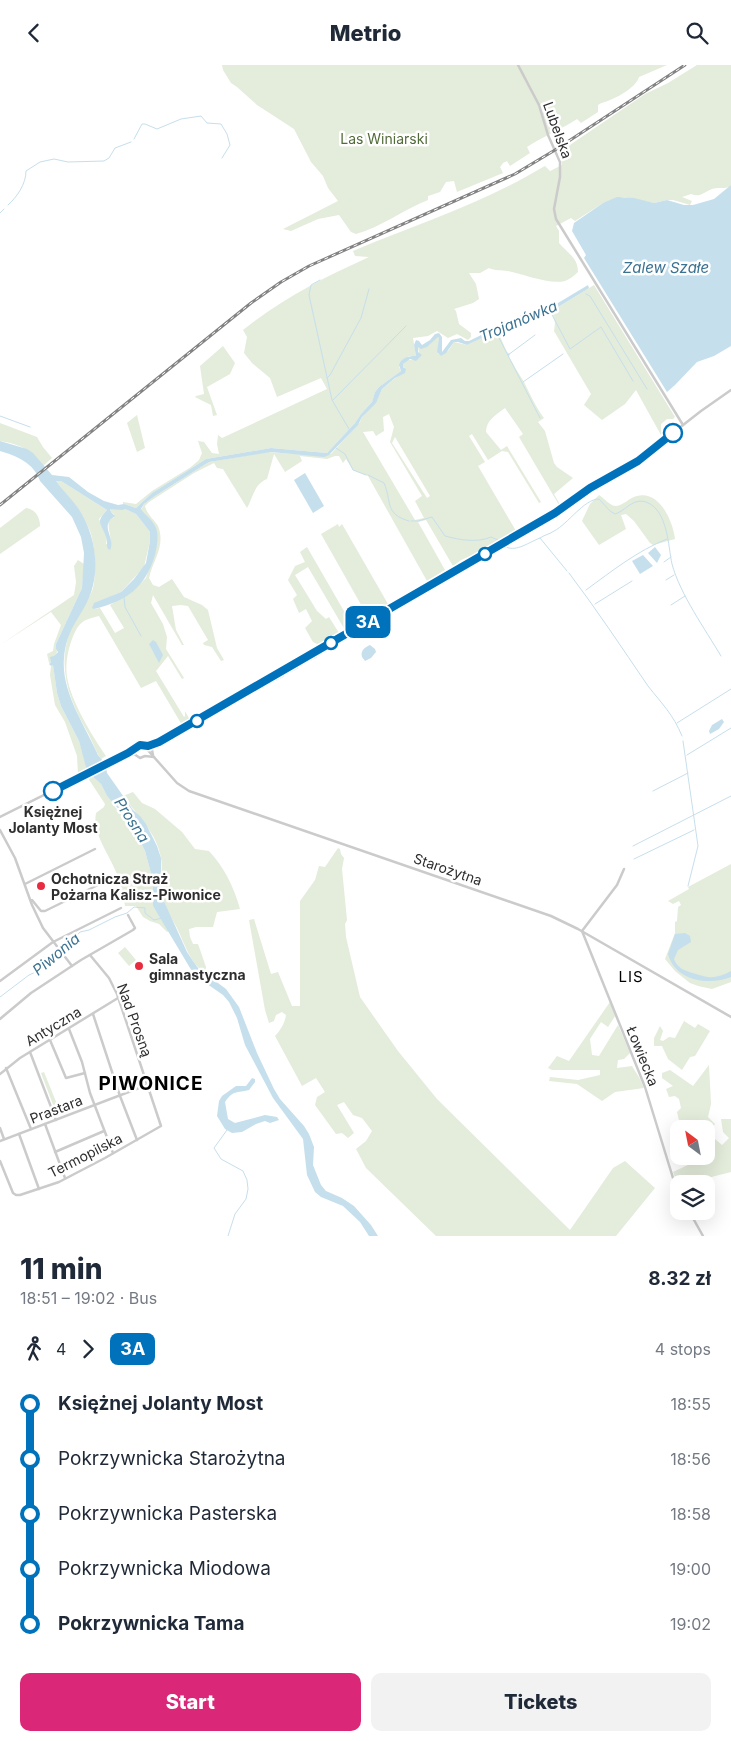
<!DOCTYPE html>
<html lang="en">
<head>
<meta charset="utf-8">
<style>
  :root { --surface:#fff; --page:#f2f2f3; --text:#1f2937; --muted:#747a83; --accent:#db2777 }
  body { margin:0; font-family:Inter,sans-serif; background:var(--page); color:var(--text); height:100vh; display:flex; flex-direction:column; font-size:19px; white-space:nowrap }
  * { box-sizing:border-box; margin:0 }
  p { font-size:16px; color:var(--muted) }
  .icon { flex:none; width:28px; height:28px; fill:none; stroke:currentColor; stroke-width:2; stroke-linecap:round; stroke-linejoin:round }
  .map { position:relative; height:1171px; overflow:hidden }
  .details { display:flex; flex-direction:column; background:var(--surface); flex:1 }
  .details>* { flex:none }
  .badge { padding:0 10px; border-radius:8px; font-size:18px; line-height:32px }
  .needle { width:32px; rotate:328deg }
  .tools { position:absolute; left:670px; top:1055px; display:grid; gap:10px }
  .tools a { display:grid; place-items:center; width:45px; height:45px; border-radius:10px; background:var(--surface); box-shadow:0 5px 20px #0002; font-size:25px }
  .map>.badge { position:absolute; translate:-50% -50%; box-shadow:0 0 0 2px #fff }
  .legs { display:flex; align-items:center; gap:8px; height:55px; padding:0 20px; font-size:16px }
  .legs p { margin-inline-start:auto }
  .overview { display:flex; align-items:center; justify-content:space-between; height:85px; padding:0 20px }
  h1 { font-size:28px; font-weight:800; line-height:38px }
  .cta { display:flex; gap:10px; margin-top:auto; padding:10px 20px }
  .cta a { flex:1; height:58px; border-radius:10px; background:var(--accent); color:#fff; font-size:20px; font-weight:800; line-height:58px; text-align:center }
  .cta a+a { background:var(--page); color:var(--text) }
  ul { padding:0 20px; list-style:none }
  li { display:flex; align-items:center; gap:18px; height:55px; font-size:19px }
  li i { display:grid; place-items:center; width:8px; height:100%; margin:0 6px; background:currentColor }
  li i::after { content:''; width:12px; height:12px; margin:-6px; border:4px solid; border-radius:50%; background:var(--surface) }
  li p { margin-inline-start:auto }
  li:first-child i { background:linear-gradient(#0000 50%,currentColor 0) }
  li:last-child i { background:linear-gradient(currentColor 50%,#0000 0) }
  header { display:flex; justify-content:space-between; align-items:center; height:65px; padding:0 20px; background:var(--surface); font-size:22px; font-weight:800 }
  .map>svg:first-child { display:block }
</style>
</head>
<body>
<header><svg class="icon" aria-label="back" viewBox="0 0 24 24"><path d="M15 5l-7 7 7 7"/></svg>Metrio<svg class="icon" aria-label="search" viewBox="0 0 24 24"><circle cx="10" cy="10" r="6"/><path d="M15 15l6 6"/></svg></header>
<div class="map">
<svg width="731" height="1171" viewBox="0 0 731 1171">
  <rect width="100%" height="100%" fill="#fff"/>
  <g fill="#e4ecdb" fill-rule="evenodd">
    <path d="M222 0H667L639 12C636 22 620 31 610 35 606 37 602 37 598 40V47L581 58 577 54C560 65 544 71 527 82L530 88 510 101 507 96 503 98 500 102 503 108 457 127 454 116 446 117 440 127 428 131V135C403 145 381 162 356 169L351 167 339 150 318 154 291 166 283 164 338 136 328 123 323 111 311 97 294 64 257 40 237 22 231 18 223 5Z"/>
    <path d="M697 0H731V120L729 122C723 124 717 122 712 124 704 127 700 133 691 129L682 132 692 136 690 140 673 135H667L654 138 624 132 603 138 575 156 571 153 556 161 559 166V178C567 188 578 192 578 207 574 211 570 214 565 216 550 220 523 209 508 206 501 205 495 206 489 203L480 208H469L476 219 479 234 473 238 454 244 456 246 459 259 471 268V272L468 275 457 269 448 273 437 266 428 271 413 273 416 291H409L399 302 401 306 379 322 375 327 372 337 361 349 355 358 327 388 271 383 206 394 152 428 136 443 123 439V437L136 439 152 426 191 402 199 395 202 388 198 376 204 377 212 388 219 389 217 379 218 370 222 373 327 324 321 313 277 332 270 313 252 298 244 288 247 272 243 265C283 233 323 213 369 192L355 191 353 186C417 159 484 138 543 102L545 101 550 106 562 100 561 86 645 29 668 18Z"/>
    <path d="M594 220 675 352 673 354H667L661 359V370L636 325 625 339 602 355 584 340 591 329 554 266 555 258 552 246Z"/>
    <path d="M497 265 507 287 510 289 509 292C514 301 519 309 524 317 530 329 535 341 544 353L538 357 545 366 554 398 557 402 573 413 554 429 559 438H563L559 440 519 372 523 369 505 343C496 350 486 355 486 367L501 385 507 381 541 437 539 438 508 387 502 386 488 395 472 369 469 371 485 397 478 401 516 466 475 489 461 495 453 501 426 455 418 457 445 505 427 516 368 411 353 405 346 394 343 398 339 391H335L327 394 300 391 302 396 285 407 274 389 267 414C254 419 253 433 247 443L223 404 217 403 214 398 194 408 149 437 145 441C147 450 154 454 158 461 166 481 153 495 149 513L153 520 159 522 172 514 184 532 202 540 208 545 217 583 224 595 221 596 212 582 204 580 203 578 208 575 188 541 181 540 172 541 176 565 184 580H182L153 530 151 538 163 559 167 572 166 584 184 613 182 614 168 591 156 606 184 652 185 651V646L190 655 182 660 156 616 141 623 99 551C82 555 79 557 72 574 68 585 65 599 67 612 71 636 92 671 106 691L101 694C96 687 93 678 89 670 71 638 57 607 69 569 73 554 86 541 92 526 97 514 95 479 90 466 82 447 68 432 56 416H61L107 445 99 454 107 473 106 479 110 478C112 470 107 464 109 456L114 452V449L111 447 110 444H125L136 449 150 467V476L144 502 121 527 98 537 94 544 100 543 115 568 124 563 110 540 135 524 146 513 148 507 157 478V471L153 458 141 445 144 439 155 431 209 397 268 387 310 390 331 389 360 357 362 352 377 335 382 324 399 310 405 303 402 301 403 299 407 295H413L419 288 418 282C430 284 429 278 438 271L439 273 438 289 448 286 454 277 467 280ZM389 349 394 362 390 377 422 431 415 436 424 453 415 455 363 367 373 366 376 371 384 366 383 352ZM395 372 430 431 427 433 392 378Z"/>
    <path d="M223 281 235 298 230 309 207 322 217 350 213 351 211 340 195 332 196 331 204 329 200 301Z"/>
    <path d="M137 350 145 383 137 387 127 358Z"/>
    <path d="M0 358 37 372 43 382 52 393 43 401C28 384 23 380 0 376Z"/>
    <path d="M599 430C604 433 610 441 616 441 623 441 630 432 637 431 660 425 673 457 675 474L653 480 650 478 634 456 626 449 621 450 626 464 599 480 582 456 590 439Z"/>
    <path d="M26 443C35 444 40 452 40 461L0 489V463Z"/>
    <path d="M338 459 339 462 342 459 388 539 368 552 321 469Z"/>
    <path d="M307 482 352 560 345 565 308 502 295 510 317 546 326 554 329 552 339 568 319 580 313 577 305 563 312 556 306 544 299 548 293 534 297 530 288 515 295 501 305 497 300 487Z"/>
    <path d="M78 495 84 499 82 523 56 579 57 587 54 592H51V597L49 598 47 589 53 586 54 579 61 560 51 547 0 580 74 530 76 517 74 501Z"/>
    <path d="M53 599 57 628 61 641 79 676 88 705 78 709 77 691 65 657 55 640 50 610 51 601Z"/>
    <path d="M92 711 101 719 107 731 112 736 115 742 131 758 145 786 153 816V841L169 866 167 867 159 859 150 856 143 852 136 841H125C123 829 121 817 116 807 109 789 92 768 96 748L104 742 105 739 88 713Z"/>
    <path d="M133 727 142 738 155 744 182 767 195 784 209 786C224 802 234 822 240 844L217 847 213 862H196L189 864 190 872 193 879H198L206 902 205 909C190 897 185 880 177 863 171 852 164 840 162 828 160 816 163 804 161 793 157 768 137 750 123 731Z"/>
    <path d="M338 783 340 784 341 789 344 793 342 804 347 855 345 859 346 872 360 932 398 986 437 1034 570 1165 613 1103 625 1096 655 1123 616 1171H436L366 1103 356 1084 366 1076 372 1066 362 1053 353 1050 344 1037 337 1040 354 1068 348 1073 342 1068 336 1069 315 1040 317 1032 325 1027 316 1013 302 1021 275 971C280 966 285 958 286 950L282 947 276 950 274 956 269 958 265 945 249 855 254 854 271 909 278 907 292 941H300V836L315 815 319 801 325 802Z"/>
    <path d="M731 799V917L712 924 698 921 690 918 675 906 665 894 675 868V857L677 856 678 842 681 840 679 836 673 839 668 836 689 824 688 822Z"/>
    <path d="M125 882 136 895 129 901 118 888Z"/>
    <path d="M610 937 615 951 608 962 601 957 590 974 592 990 599 991 618 960 630 988 624 994 618 995 617 1003 632 1001 640 1014 644 1023 615 1027 602 1036 577 1019 549 1016 550 1012 578 1015 600 1010V1005H552L548 1003 557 991 569 996Z"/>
    <path d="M684 956 695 963 698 959 710 966 695 991 690 992 682 1005 668 994 662 981H654V973L660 961 663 966 660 975 663 976 669 972 675 973Z"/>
    <path d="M709 1000 711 1039 708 1052 715 1059 708 1068 722 1080 729 1073 723 1067 721 1054H731V1107L684 1119H679L678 1120 673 1107 690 1099 688 1091H706V1064H681L677 1047 681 1043 679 1034 675 1031 669 1032 666 1024 673 1021 662 1013V1008L670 1005 693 1021Z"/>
    <path d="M44 1007 61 1049 57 1050 41 1008Z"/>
  </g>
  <g fill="#c6dfec">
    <path d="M731 120V281L714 291 697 297 675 320 667 327 584 193 586 190 572 166 574 158 603 138 617 132 634 133 654 138 667 135 684 140H693L714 134Z"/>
    <path d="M588 220 589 223 586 225 550 247 528 251 467 280 458 277H454L446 288 441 291 437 287 439 273 438 272 427 282 421 284 418 282V287L422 290 416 296 410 294 403 299V302L406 304 405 308 395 313 382 324 376 338 362 352 358 360 329 390 324 392 271 387 209 397 155 431 144 439 141 444C145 450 153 455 156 463 159 471 157 481 155 490 145 523 127 536 94 544L92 543 94 538 121 527 134 514 146 498 150 476V467L136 449 125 444 122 445 110 444 111 447 115 451C113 453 110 454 109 457 104 464 115 475 110 485L108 484C106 480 108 477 106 472 101 457 95 458 107 445L61 416H56C63 426 71 433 78 443 97 471 102 511 85 541 74 560 66 570 64 593 61 627 85 660 98 690 103 696 106 699 107 708L133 745 140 751 146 759 157 781 161 793V825L163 834 187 887 193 896 198 903 226 924 239 942 257 988 274 1024 280 1034 304 1061 309 1069 314 1082 313 1100 321 1120 326 1126 342 1133 354 1141 371 1160 378 1171H369L360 1157 343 1141 321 1132 315 1127 307 1110 303 1074 273 1033 245 980 237 953 229 937 223 930 197 912 190 903 153 841V816L145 786 131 758 107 731 101 719 91 710 86 702 79 676 61 641 57 628 53 600 51 601 49 599 51 597 50 592 54 591 58 587 56 584V579L82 523 84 488 81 472 72 452 40 416C34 398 17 391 0 386V376L27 384 33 388 52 410 69 412 88 427 104 436 118 440 124 439 136 443 152 428 206 394 271 383 327 388 355 358 361 349 372 337 375 327 379 322 401 306 399 300C402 292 409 291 416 291L414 280 416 275 419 276 422 280 430 275 435 269 439 268 442 272V287L451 275 461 273 465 276H469L524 249 548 244Z"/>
    <path d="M305 408 324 441 313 448 294 415Z"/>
    <path d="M655 482 661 490 657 498 648 488Z"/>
    <path d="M643 490 653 501 640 509 632 496Z"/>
    <path d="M153 575 156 577 163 590 159 598 149 579Z"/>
    <path d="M370 580 375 584 376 587 371 593 365 596 362 592C360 586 365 582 370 580Z"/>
    <path d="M722 654 724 657 719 664 710 669 709 666 712 660Z"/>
    <path d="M685 868 690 871 691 877 678 885 674 894C678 905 687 906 696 909 710 914 718 913 731 906V912C709 921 675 916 668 889L675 869Z"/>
    <path d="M252 1013 255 1014V1017L249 1025C237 1028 233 1025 225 1037L228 1054 235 1058 265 1050 277 1052 279 1055 270 1058 265 1056 256 1059 242 1067 232 1068 225 1064 217 1051 219 1036 222 1031 236 1021H246Z"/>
  </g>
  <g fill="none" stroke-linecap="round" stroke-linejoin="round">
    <g stroke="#c6dfec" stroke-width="1">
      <path d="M134 74 142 59H145L157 64 181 54 201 51 207 58 221 59 227 69 230 80 222 93"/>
      <path d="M8 140C17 132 26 119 26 106L40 97 54 94 68 97 104 96 109 93 115 83 131 77"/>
      <path d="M0 148 4 144"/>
      <path d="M320 215 311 220 309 230 332 335 349 364"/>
      <path d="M586 229 590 231 647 324"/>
      <path d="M550 246 570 284 601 262 633 316"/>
      <path d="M495 265 540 353"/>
      <path d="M508 290 535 270"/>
      <path d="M327 313 330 310 361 253 369 224"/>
      <path d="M523 317 563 289"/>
      <path d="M333 335 406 261"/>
      <path d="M0 351 30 362"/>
      <path d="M336 383 345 389 353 405 366 410"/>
      <path d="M368 410 384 418C392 436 384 449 409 456"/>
      <path d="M411 456H418L432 452 445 471C460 475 477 478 491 472L498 475"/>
      <path d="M540 473C544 470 550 469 554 466 568 459 584 434 599 434L610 446 615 449C627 445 632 433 646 437 668 445 668 481 672 499 680 529 705 564 721 591"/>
      <path d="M495 488 506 482C517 487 529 477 540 473L567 506"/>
      <path d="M479 497 489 491"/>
      <path d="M664 497 671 492"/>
      <path d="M463 507 476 499"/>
      <path d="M569 508C597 545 622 583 648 621 662 639 673 649 682 671"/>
      <path d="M666 515 674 510"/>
      <path d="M586 525C612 506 637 486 667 474"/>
      <path d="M426 528 458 509"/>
      <path d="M124 532 125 542 141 571"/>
      <path d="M415 534 421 531"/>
      <path d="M595 539 632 516"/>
      <path d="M671 540 685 531"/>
      <path d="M387 551 412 536"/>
      <path d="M351 572 384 552"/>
      <path d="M330 584 347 574"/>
      <path d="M319 590 326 586"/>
      <path d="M311 595 317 592"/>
      <path d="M307 597 308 596"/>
      <path d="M302 600 305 598"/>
      <path d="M288 608 298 603"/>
      <path d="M269 619 284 611"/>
      <path d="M677 658 731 624"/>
      <path d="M683 676 698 781 688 821"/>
      <path d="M687 690 731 663"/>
      <path d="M653 726 688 708"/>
      <path d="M633 781 731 731"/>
      <path d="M634 794 694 765"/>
      <path d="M0 932 29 910 38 906 43 899 49 898 57 892 80 867 89 865 115 852 127 848 134 842 145 843V848L154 855 162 853"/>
      <path d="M227 1065 214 1083 221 1094 243 1106 247 1115 248 1124 246 1134 235 1149 228 1171"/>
    </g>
    <g stroke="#cbcbcb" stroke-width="2.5">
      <path d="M518 0 539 40 548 70 560 97V112L554 144 556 154 683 360"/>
      <path d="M145 682 177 718 189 726 551 851 578 864 731 952"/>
      <path d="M129 688 134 689 140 693 145 691 154 692"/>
      <path d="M153 690 152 685 154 680"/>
      <path d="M0 752 128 688 140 680 148 681 157 678 555 447 590 423 637 396 701 346 731 325"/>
      <path d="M0 765 15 793 32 840 43 863 72 901"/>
      <path d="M624 804 617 820 582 866 645 1022 673 1113 679 1126"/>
      <path d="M25 819 95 784"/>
      <path d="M32 835 41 846H45L108 815"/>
      <path d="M0 916 53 877 121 843"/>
      <path d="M93 949 120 1031 137 1075"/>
      <path d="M0 954 31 928 81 895 133 865 135 863 128 850"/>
      <path d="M69 964 82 997 90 1028 113 1088"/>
      <path d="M50 975 66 1013 85 1008"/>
      <path d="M30 987 56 1055"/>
      <path d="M6 1003 31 1064"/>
      <path d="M0 1009 20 993 118 933"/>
      <path d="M45 1059 65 1113"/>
      <path d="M0 1063 4 1074"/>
      <path d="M19 1069 39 1124"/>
      <path d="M0 1076 147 1020"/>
      <path d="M55 1087 104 1066"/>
      <path d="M0 1096 13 1128 16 1130H20L59 1117 105 1093 161 1061 117 929 109 913 90 890"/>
      <path d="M689 1146 703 1171"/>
    </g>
    <defs>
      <path id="rail" d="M0 440 251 238 281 217 309 201 515 109 555 85 685 0"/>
    </defs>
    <use href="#rail" stroke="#838383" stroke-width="3"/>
    <use href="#rail" stroke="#fff" stroke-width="1" stroke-dasharray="4" stroke-linecap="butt"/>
  </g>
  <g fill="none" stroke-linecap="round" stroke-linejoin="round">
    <defs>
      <path id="line-1" d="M53 726 128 688 140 680 148 681 159 677 555 448 590 423 638 396 673 368"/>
    </defs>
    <use href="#line-1" stroke="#fff" stroke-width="11"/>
    <use href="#line-1" stroke="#0072bc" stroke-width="8"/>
  </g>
  <g fill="#fff" stroke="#0072bc" stroke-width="2.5">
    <circle cx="673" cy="368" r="9"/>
    <circle cx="485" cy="489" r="6"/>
    <circle cx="331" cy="578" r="6"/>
    <circle cx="197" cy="656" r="6"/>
    <circle cx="53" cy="726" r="9"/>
  </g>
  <g fill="#e92b3f" stroke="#fff" stroke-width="2">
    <circle cx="41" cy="821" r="5"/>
    <circle cx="139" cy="901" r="5"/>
  </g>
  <g text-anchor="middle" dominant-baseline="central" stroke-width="5" stroke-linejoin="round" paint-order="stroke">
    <g font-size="14" fill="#2e2e2e" stroke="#fff">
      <text transform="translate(558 65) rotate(70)">Lubelska</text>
      <text transform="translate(448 804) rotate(19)">Starożytna</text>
      <text transform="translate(135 955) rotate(70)">Nad Prosną</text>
      <text transform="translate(53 961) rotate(-31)">Antyczna</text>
      <text transform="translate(643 991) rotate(68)">Łowiecka</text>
      <text transform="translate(56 1044) rotate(-21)">Prastara</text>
      <text transform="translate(85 1090) rotate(-27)">Termopilska</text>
    </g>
    <g font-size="14" fill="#526b3a" stroke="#fff">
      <text x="384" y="73">Las Winiarski</text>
    </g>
    <g font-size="14" font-weight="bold" fill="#2e2e2e" stroke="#fff">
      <text x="53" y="746">Księżnej<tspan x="53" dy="16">Jolanty Most</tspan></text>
    </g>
    <g font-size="14" font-weight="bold" fill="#2e2e2e" stroke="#fff" text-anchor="start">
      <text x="51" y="813">Ochotnicza Straż<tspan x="51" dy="16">Pożarna Kalisz-Piwonice</tspan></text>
      <text x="149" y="893">Sala<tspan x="149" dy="16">gimnastyczna</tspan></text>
    </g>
    <g font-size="15" font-style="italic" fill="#3a7292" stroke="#fff">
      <text x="666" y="202">Zalew Szałe</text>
      <text transform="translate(518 256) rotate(-23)">Trojanówka</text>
      <text transform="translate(132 755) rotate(57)">Prosna</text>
      <text transform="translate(56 889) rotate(-40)">Piwonia</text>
    </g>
    <g font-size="15" letter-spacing="1" fill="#000" stroke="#fff">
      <text x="631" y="911">LIS</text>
    </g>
    <g font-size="19" font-weight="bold" letter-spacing="1" fill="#000" stroke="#fff">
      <text x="151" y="1018">PIWONICE</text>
    </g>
  </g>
</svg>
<div class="tools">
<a><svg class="needle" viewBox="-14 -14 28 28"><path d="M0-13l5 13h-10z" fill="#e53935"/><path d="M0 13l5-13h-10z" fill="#747a83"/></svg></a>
<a><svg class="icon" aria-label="layers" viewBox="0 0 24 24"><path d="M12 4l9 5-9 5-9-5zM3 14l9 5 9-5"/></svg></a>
</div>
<b class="badge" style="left:368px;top:557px;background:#0072bc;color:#fff">3A</b>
</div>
<section class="details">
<div class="overview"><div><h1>11 min</h1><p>18:51 – 19:02 · Bus</p></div><b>8.32 zł</b></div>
<div class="legs"><svg class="icon" aria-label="walk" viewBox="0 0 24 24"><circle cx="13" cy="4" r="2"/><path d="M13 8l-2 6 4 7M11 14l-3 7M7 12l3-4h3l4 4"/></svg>4<svg class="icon" aria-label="forward" viewBox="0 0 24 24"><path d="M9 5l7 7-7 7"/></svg><b class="badge" style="background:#0072bc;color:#fff">3A</b><p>4 stops</p></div>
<ul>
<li><i style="color:#0072bc"></i><b>Księżnej Jolanty Most</b><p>18:55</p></li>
<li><i style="color:#0072bc"></i><span>Pokrzywnicka Starożytna</span><p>18:56</p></li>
<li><i style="color:#0072bc"></i><span>Pokrzywnicka Pasterska</span><p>18:58</p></li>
<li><i style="color:#0072bc"></i><span>Pokrzywnicka Miodowa</span><p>19:00</p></li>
<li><i style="color:#0072bc"></i><b>Pokrzywnicka Tama</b><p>19:02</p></li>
</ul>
<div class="cta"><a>Start</a><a>Tickets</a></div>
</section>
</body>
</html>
